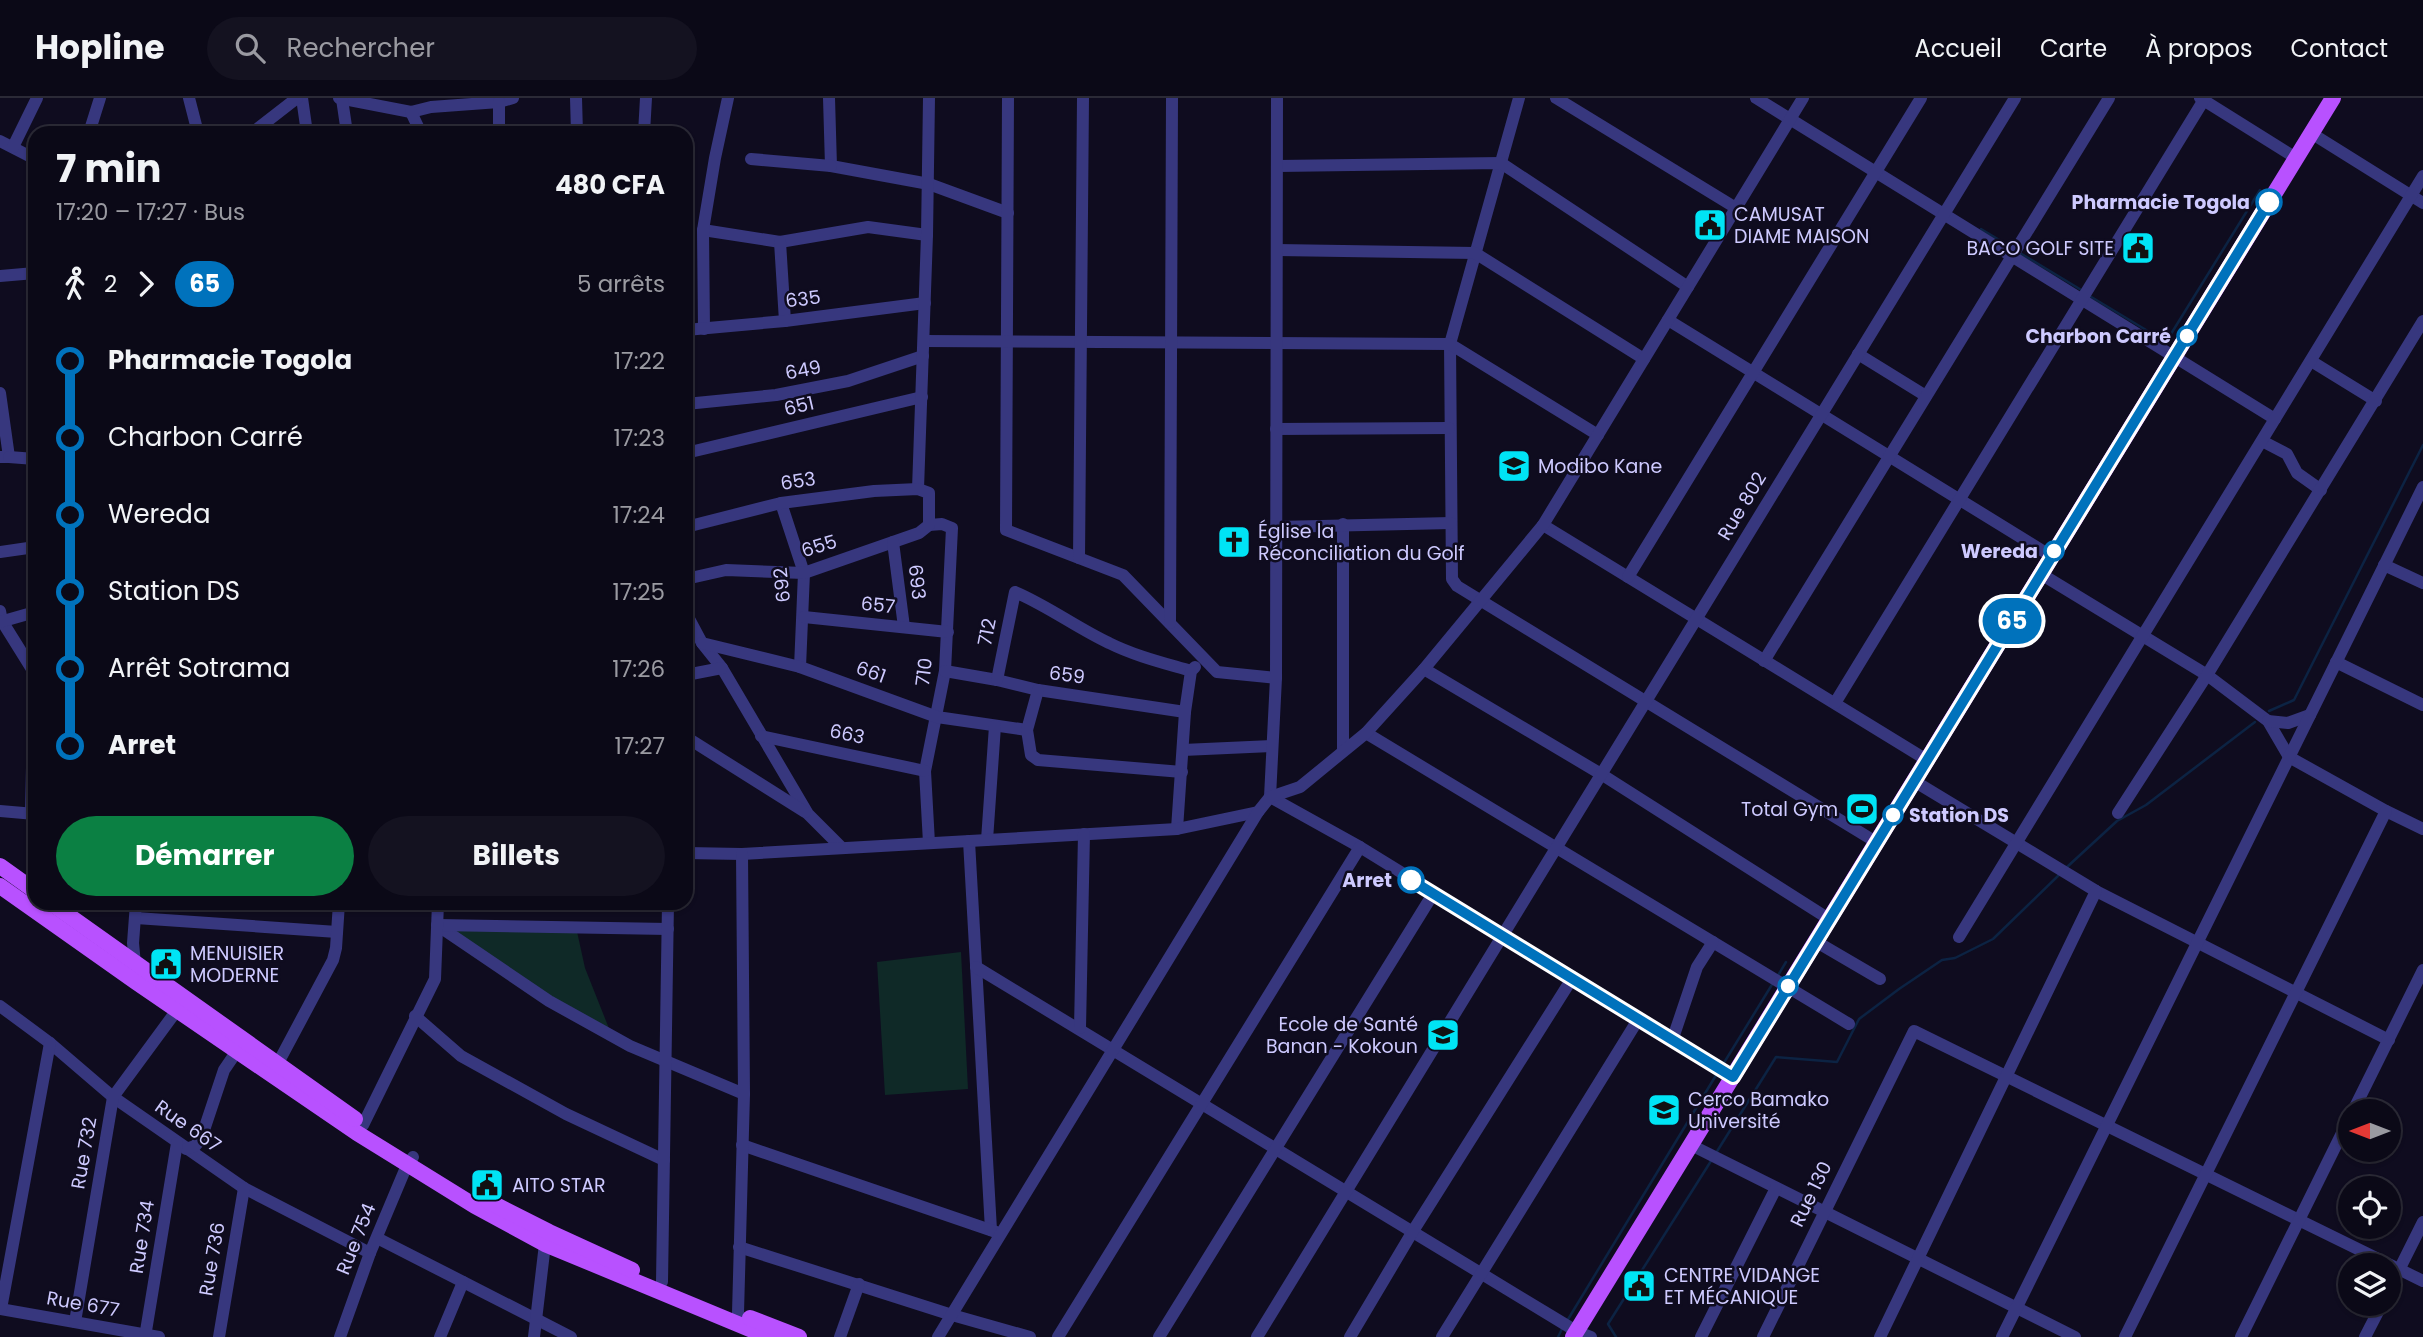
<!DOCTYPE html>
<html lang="fr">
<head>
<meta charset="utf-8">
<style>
  :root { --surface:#0b0917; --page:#141220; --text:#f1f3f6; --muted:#9a9aa1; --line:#2b2a36; --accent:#0b8043 }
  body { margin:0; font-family:Poppins,sans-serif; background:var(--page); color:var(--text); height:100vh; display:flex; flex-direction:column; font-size:26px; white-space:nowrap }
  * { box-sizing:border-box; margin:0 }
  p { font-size:23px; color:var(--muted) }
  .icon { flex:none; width:38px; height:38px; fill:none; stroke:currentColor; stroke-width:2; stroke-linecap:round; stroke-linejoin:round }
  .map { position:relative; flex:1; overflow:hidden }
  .sheet { position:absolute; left:28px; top:28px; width:665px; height:784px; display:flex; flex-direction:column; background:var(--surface); border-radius:21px; box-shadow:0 2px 5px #0004,0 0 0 2px var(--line) }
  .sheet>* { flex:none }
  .badge { padding:0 14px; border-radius:23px; font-size:24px; line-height:46px }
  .needle { width:46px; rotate:270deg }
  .buttons { position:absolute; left:2338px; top:1001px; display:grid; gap:14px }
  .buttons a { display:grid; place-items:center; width:63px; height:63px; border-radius:50%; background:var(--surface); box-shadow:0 2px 5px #0004,0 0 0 2px var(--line); font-size:35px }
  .map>.badge { position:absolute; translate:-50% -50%; box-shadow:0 0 0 4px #fff }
  .legs { display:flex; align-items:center; gap:10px; height:77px; padding:0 28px; font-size:23px }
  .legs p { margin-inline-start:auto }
  .head { display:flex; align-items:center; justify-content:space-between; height:119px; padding:0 28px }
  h1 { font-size:38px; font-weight:700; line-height:52px }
  .cta { display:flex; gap:14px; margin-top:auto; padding:14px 28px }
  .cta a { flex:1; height:80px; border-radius:42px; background:var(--accent); color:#fff; font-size:28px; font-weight:700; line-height:80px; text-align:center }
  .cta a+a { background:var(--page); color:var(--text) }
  ul { padding:0 28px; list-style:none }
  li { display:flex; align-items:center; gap:24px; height:77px; font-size:26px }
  li i { display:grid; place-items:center; width:10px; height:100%; margin:0 9px; background:currentColor }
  li i::after { content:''; width:18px; height:18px; margin:-9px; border:5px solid; border-radius:50%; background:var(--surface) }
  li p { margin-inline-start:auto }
  li:first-child i { background:linear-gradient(#0000 50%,currentColor 0) }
  li:last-child i { background:linear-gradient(currentColor 50%,#0000 0) }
  header { display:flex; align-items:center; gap:42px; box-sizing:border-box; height:98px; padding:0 35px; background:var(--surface); border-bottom:2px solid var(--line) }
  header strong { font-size:33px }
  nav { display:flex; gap:38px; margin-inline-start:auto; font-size:24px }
  .search { width:490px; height:63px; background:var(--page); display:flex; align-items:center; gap:18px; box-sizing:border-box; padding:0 24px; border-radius:38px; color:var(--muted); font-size:26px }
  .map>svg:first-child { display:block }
</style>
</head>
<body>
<header>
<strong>Hopline</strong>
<div class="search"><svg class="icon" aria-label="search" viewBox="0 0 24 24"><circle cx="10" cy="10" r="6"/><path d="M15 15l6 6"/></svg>Rechercher</div>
<nav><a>Accueil</a><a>Carte</a><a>À propos</a><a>Contact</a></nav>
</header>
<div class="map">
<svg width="2423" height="1239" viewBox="0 0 2423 1239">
  <rect width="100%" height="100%" fill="#0f0c1f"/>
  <g fill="#0f2927">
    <path d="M437 827 576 829 585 870 612 938Z"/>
    <path d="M961 854 968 991 885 997 877 864Z"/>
  </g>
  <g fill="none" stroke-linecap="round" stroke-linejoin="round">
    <g stroke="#0c2343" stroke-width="2.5">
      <path d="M1981 131 2011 149"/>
      <path d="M2020 155 2083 193"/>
      <path d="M2088 197 2166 244 2260 92"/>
      <path d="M2269 613 2294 602 2423 347"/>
      <path d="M2067 769 2117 723 2146 707 2255 624"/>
      <path d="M1777 879 1786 864"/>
      <path d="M1722 968 1773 885"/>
      <path d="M1716 1055 1776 959 1837 964 1859 921 1899 891 1942 862 1955 860 1993 841 2060 776"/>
      <path d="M1567 1223 1718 974"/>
      <path d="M1558 1239 1562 1231"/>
      <path d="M1616 1239 1608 1226 1711 1063"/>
    </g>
    <g stroke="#37377e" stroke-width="12">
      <path d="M189 0 198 35"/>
      <path d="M302 0 307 35"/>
      <path d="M339 0 411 14 431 9 499 4 513 0"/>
      <path d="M576 0 577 35"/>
      <path d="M829 0 831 68 929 86 1008 115"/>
      <path d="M1008 0 1006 432 1123 477 1217 574 1276 580"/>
      <path d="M1519 0 1450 246 1452 481 1457 488 1876 744"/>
      <path d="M1556 0 1736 110"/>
      <path d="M1756 0 2275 321"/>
      <path d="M2200 0 2296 60"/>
      <path d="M342 1 347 35"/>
      <path d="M499 4V35"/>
      <path d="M411 14 421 35"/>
      <path d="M89 35 100 0"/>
      <path d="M252 35 297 0"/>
      <path d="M644 35 646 0"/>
      <path d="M2311 35 2423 105"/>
      <path d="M0 43 35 61"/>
      <path d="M13 49 37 0"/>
      <path d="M33 60 35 75"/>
      <path d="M751 61 831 68"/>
      <path d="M1278 68 1501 65 1688 189"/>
      <path d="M703 132 780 144 868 129 927 137"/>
      <path d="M780 144 785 223"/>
      <path d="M1277 152 1475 155 1644 261"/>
      <path d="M0 178 35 175"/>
      <path d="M1668 222 2051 458"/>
      <path d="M704 231 703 132 715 60 728 0"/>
      <path d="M686 232 785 223 925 205"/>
      <path d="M924 243 1450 246 1598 337"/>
      <path d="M1858 256 1926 298"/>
      <path d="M2311 263 2376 303"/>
      <path d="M0 295 9 359H0"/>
      <path d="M686 306 776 297 848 283 923 258"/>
      <path d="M1276 331 1449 330"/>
      <path d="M2262 343 2287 356 2297 375 2321 392"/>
      <path d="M686 355 922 299"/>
      <path d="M9 359 35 361"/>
      <path d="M918 391 927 137 929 0"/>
      <path d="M781 405 804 475 800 569"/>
      <path d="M1343 426V652"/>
      <path d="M929 427 942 426 952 430 945 573 925 673 929 745"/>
      <path d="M1543 427 1927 662"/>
      <path d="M686 429 781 405 874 393 918 391 929 395V427L919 435 804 475 726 472 686 481"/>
      <path d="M1277 429 1451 425"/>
      <path d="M893 444 904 529"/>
      <path d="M0 454 35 449"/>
      <path d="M1079 460 1083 0"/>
      <path d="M2384 467 2423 485"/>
      <path d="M2041 476 2207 577 2268 623 2289 659 2386 713 2423 731"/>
      <path d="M1628 479 1921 0"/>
      <path d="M0 513 2 523 35 576"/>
      <path d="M686 515 702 545 722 570 808 716 842 750"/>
      <path d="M804 519 948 534"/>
      <path d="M0 524 35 514"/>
      <path d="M1170 525 1172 0"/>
      <path d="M702 545 800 569 937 619 1027 632"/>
      <path d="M1764 563 2109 0"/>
      <path d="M2336 564 2423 607"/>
      <path d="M1424 571 1601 676 1829 821"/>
      <path d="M945 573 997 582 1038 592 1185 614"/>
      <path d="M686 577 722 570"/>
      <path d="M997 582 1015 494C1048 508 1077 530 1109 545 1135 558 1164 565 1191 573"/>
      <path d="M1038 592 1027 632 1031 657 1038 662 1182 674"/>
      <path d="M1835 605 2205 0"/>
      <path d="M2268 623 2288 625 2310 617"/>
      <path d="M1366 635 1849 926"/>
      <path d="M761 638 925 673"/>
      <path d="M686 639 805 714"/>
      <path d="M1183 652 1272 648"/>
      <path d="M1914 683 2096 793 2389 942"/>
      <path d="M1270 699 1276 580 1277 0"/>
      <path d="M1270 699 1360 749 1733 979"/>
      <path d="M0 713 35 716"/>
      <path d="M2118 715 2207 577 2423 223"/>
      <path d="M31 716 34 576"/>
      <path d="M1177 731 1185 614 1191 573 1195 569"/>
      <path d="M987 742 995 628"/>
      <path d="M969 743 991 1132"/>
      <path d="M686 755 742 756 1177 731 1258 714"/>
      <path d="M136 820 337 834"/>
      <path d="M437 827 549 903 630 948 744 996"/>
      <path d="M438 827 668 831"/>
      <path d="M1959 839 2423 78"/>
      <path d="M1815 843 1880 881"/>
      <path d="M135 866 133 845 136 805"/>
      <path d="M976 869 1576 1233 1591 1239"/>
      <path d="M0 908 50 945 113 999 244 1090 370 1155"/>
      <path d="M415 918 461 958 566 1016 664 1062"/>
      <path d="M1080 930 1084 736"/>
      <path d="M1673 940 1697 869 1713 844"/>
      <path d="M277 967 333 862 336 850 339 805"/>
      <path d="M2353 1013 2423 872"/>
      <path d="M363 1027 435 881 438 805"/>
      <path d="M742 1047 996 1134"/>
      <path d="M1691 1047 2075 1239"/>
      <path d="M186 1051 195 1048 201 1041 224 972 237 953"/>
      <path d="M377 1140 571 1239"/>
      <path d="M739 1149 952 1217 1030 1239"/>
      <path d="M662 1184 668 805"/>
      <path d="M2389 1192 2423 1124"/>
      <path d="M0 1211 159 1239"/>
      <path d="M1 1211 50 945"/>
      <path d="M75 1224 113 999 177 912"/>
      <path d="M736 1226 738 1215 744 996 742 756"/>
      <path d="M145 1239 177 1045"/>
      <path d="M219 1239 244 1090"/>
      <path d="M340 1239 370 1155 407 1067 413 1059"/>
      <path d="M440 1239 463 1184"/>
      <path d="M534 1239 545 1146 548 1138"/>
      <path d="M840 1239 859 1186"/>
      <path d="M938 1239 1258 714 1270 699 1300 689 1366 635 1424 571 1543 427 1803 0"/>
      <path d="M1058 1239 1360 749"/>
      <path d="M1159 1239 1433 796"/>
      <path d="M1257 1239 2015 0"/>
      <path d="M1350 1239 1413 1133 1573 879"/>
      <path d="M1442 1239 1639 920"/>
      <path d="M1701 1239 1776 1090"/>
      <path d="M1763 1239 1914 933 2423 1183"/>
      <path d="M1880 1239 2096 793"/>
      <path d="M2002 1239 2423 389"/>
      <path d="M2125 1239 2386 713"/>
      <path d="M2241 1239 2350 1019"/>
      <path d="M2365 1239 2382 1206"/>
    </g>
    <g stroke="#b851ff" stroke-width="16">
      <path d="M0 768 35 793"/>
      <path d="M0 788 136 884 357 1035 475 1108 545 1146 769 1239"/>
      <path d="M51 805 355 1021"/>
      <path d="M488 1103 549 1134 632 1172"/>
      <path d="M750 1220 799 1239"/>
      <path d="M1573 1239 2333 0"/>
    </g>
  </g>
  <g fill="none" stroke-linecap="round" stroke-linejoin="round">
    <defs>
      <path id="line-1" d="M1411 782 1733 979 2269 104"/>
    </defs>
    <use href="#line-1" stroke="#fff" stroke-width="16"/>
    <use href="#line-1" stroke="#0072bc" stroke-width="10"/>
  </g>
  <defs>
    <symbol id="civic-square" viewBox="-11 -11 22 22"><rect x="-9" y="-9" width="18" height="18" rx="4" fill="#00e4f5" stroke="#0f0c1f"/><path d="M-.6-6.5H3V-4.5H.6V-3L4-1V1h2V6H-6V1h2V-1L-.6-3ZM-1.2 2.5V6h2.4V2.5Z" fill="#111"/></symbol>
    <symbol id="university-square" viewBox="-11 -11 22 22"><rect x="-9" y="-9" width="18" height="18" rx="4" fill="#00e4f5" stroke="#0f0c1f"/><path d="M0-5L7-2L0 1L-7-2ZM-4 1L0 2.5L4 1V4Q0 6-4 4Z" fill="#111"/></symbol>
    <symbol id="church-square" viewBox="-11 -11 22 22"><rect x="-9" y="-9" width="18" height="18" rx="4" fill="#00e4f5" stroke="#0f0c1f"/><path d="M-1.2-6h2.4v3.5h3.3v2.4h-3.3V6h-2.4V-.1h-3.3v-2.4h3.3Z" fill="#111"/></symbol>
    <symbol id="stadium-square" viewBox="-11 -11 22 22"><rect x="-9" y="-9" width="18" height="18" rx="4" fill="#00e4f5" stroke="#0f0c1f"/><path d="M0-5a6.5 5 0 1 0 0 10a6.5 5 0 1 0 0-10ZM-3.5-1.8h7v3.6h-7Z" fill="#111"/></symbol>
  </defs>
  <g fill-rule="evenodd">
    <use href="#civic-square" x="1691" y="108" width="38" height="38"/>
    <use href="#civic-square" x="2119" y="131" width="38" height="38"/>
    <use href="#university-square" x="1495" y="349" width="38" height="38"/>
    <use href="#church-square" x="1215" y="425" width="38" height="38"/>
    <use href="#stadium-square" x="1843" y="692" width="38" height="38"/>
    <use href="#civic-square" x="147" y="847" width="38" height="38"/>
    <use href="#university-square" x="1424" y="918" width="38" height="38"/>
    <use href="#university-square" x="1645" y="993" width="38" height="38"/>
    <use href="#civic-square" x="468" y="1068" width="38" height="38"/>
    <use href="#civic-square" x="1620" y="1169" width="38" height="38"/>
  </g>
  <g fill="#fff" stroke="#0072bc" stroke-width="3.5">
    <circle cx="2269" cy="104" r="12"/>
    <circle cx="2187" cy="238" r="9"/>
    <circle cx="2054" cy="453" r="9"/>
    <circle cx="1893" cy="717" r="9"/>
    <circle cx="1411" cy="782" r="12"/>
    <circle cx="1788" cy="888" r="9"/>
  </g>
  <g text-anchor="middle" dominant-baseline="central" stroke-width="5" stroke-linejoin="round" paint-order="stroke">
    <g font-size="19" font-weight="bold" fill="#cecaff" stroke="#0f0c1f" text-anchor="end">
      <text x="2250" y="104">Pharmacie Togola</text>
      <text x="2171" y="238">Charbon Carré</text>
      <text x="2038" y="453">Wereda</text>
      <text x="1909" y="717" text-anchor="start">Station DS</text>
      <text x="1392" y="782">Arret</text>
    </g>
    <g font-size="19" fill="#cecaff" stroke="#0f0c1f" text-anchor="start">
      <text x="1734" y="116">CAMUSAT<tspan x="1734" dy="22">DIAME MAISON</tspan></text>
      <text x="2114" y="150" text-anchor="end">BACO GOLF SITE</text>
      <text x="1538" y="368">Modibo Kane</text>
      <text x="1258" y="433">Église la<tspan x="1258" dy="22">Réconciliation du Golf</tspan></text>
      <text x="1838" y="711" text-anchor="end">Total Gym</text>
      <text x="190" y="855">MENUISIER<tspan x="190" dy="22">MODERNE</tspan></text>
      <text x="1418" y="926" text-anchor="end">Ecole de Santé<tspan x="1418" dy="22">Banan - Kokoun</tspan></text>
      <text x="1688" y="1001">Cerco Bamako<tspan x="1688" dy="22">Université</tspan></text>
      <text x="512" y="1087">AITO STAR</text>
      <text x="1664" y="1177">CENTRE VIDANGE<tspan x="1664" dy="22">ET MÉCANIQUE</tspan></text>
    </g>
    <g font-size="19" fill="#cecaff" stroke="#0f0c1f">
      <text transform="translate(803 201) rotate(-7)">635</text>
      <text transform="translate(803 272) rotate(-11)">649</text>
      <text transform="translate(799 308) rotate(-13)">651</text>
      <text transform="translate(798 383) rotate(-8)">653</text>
      <text transform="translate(1742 408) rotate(-59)">Rue 802</text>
      <text transform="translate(819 448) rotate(-17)">655</text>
      <text transform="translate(917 484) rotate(83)">693</text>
      <text transform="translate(782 487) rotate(-96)">692</text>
      <text transform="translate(878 507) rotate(6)">657</text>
      <text transform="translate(987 534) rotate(-79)">712</text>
      <text transform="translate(871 574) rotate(20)">661</text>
      <text transform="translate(924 574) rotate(-83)">710</text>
      <text transform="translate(1067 577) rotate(8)">659</text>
      <text transform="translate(847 636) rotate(12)">663</text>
      <text transform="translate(188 1028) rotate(35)">Rue 667</text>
      <text transform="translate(84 1055) rotate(-80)">Rue 732</text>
      <text transform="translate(1811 1096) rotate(-64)">Rue 130</text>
      <text transform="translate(142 1139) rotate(-81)">Rue 734</text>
      <text transform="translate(356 1141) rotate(-68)">Rue 754</text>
      <text transform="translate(212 1161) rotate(-80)">Rue 736</text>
      <text transform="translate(83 1206) rotate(10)">Rue 677</text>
    </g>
  </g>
</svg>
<div class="buttons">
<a><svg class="needle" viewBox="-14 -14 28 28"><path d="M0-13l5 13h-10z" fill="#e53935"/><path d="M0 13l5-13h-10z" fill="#9a9aa1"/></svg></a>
<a><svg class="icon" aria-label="locate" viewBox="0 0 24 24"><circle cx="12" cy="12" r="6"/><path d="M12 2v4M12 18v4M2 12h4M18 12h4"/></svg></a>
<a><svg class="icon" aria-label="layers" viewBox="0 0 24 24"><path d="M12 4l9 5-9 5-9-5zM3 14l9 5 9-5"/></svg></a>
</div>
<b class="badge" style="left:2012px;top:523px;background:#0072bc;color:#fff">65</b>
<section class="sheet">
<div class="head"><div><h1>7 min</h1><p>17:20 – 17:27 · Bus</p></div><b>480 CFA</b></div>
<div class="legs"><svg class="icon" aria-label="walk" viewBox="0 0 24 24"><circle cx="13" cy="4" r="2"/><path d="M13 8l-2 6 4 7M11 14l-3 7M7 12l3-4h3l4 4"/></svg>2<svg class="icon" aria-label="forward" viewBox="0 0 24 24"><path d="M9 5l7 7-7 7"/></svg><b class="badge" style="background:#0072bc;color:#fff">65</b><p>5 arrêts</p></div>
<ul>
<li><i style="color:#0072bc"></i><b>Pharmacie Togola</b><p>17:22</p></li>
<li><i style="color:#0072bc"></i><span>Charbon Carré</span><p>17:23</p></li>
<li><i style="color:#0072bc"></i><span>Wereda</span><p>17:24</p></li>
<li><i style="color:#0072bc"></i><span>Station DS</span><p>17:25</p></li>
<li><i style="color:#0072bc"></i><span>Arrêt Sotrama</span><p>17:26</p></li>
<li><i style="color:#0072bc"></i><b>Arret</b><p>17:27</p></li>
</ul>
<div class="cta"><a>Démarrer</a><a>Billets</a></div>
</section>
</div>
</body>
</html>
